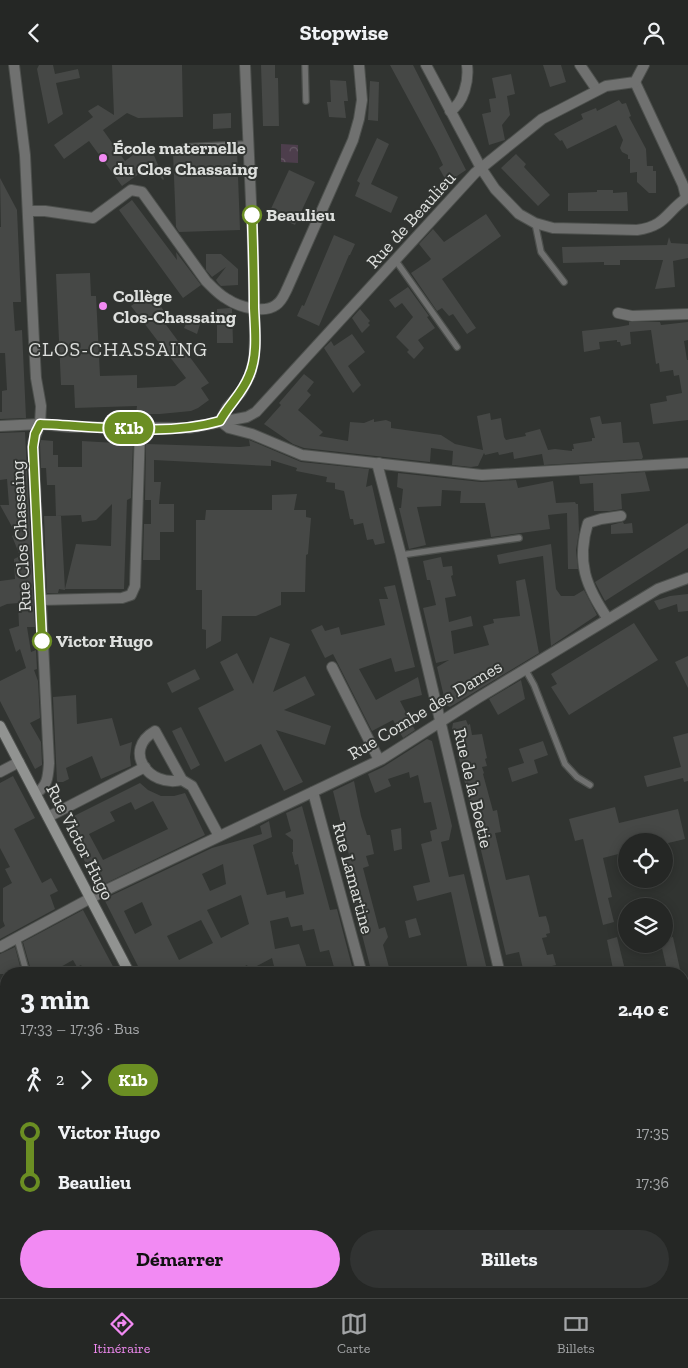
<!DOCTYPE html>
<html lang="fr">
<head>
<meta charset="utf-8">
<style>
  :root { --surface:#252725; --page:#313332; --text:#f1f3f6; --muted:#a3a5a7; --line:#424442; --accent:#f28af3 }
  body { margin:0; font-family:"Zilla Slab",serif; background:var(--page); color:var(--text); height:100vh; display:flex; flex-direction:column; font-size:19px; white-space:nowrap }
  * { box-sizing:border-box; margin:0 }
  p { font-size:16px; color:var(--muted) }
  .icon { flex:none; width:28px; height:28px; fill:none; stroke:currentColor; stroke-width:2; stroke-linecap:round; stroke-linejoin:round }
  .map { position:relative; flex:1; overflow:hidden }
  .side { position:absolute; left:0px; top:902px; width:689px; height:331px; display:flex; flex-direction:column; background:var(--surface); border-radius:20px 20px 0 0; box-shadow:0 2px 12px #0003,0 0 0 1px var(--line) }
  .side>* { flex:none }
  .badge { padding:0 10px; border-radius:16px; font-size:18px; line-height:32px }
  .tools { position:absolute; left:618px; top:768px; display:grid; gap:10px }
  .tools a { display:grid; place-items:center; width:55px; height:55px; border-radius:50%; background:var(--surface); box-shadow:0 2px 12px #0003,0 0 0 1px var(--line); font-size:25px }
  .map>.badge { position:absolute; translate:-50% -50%; box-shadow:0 0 0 2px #fff }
  .legs { display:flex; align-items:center; gap:8px; height:55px; padding:0 20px; font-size:16px }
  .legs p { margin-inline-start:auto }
  .summary { display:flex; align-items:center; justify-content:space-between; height:85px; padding:0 20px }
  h1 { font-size:28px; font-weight:700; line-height:38px }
  .button { display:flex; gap:10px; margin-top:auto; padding:10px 20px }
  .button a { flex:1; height:58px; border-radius:30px; background:var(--accent); color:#111; font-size:20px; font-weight:700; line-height:58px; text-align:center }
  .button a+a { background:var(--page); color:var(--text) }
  ul { padding:0 20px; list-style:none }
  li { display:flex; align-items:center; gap:18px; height:50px; font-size:19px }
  li i { display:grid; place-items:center; width:8px; height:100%; margin:0 6px; background:currentColor }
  li i::after { content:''; width:12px; height:12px; margin:-6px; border:4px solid; border-radius:50%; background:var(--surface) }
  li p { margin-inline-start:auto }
  li:first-child i { background:linear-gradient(#0000 50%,currentColor 0) }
  li:last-child i { background:linear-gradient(currentColor 50%,#0000 0) }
  header { display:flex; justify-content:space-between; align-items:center; height:65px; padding:0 20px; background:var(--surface); font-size:22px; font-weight:700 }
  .menu { display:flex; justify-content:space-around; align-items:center; height:70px; border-top:1px solid var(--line); background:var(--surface); font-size:14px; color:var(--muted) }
  .menu a { display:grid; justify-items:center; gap:2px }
  .menu .current { color:var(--accent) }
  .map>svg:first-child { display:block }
</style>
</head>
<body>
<header><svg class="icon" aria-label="back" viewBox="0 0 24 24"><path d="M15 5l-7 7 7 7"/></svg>Stopwise<svg class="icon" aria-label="person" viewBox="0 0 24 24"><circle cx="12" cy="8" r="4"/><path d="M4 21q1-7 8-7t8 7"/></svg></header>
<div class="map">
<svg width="688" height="1233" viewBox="0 0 688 1233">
  <defs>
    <pattern id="park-crowns" width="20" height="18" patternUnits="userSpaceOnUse" patternTransform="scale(1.25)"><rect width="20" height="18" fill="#4d3e4c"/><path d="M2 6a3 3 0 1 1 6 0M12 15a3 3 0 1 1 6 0" fill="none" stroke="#665a65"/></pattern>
  </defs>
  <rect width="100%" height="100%" fill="#313431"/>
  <g fill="url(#park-crowns)">
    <path d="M281 79 298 80V98L281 97Z"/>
    <path d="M688 1157V1233H569L581 1228H682L683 1158Z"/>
  </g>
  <g fill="#464846" fill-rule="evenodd">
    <path d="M39 0H53L55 9 78 4 80 13 56 18 63 49 48 59 37 4Z"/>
    <path d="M112 0H182L183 52 138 53 127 48 103 65 125 96 145 81 153 88 164 114 163 115 150 101 122 121 89 76 64 94 54 80 93 52 88 46 98 40 114 50Z"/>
    <path d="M261 0H275V13H278L279 61H263Z"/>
    <path d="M390 0H413L466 105 457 111 458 114 448 119 439 103 443 100 437 87Z"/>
    <path d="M543 0H561L566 17 550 22Z"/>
    <path d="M511 9 515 29 507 31 510 50 502 60 505 75 489 80 482 49 491 47 489 34 496 33 492 13Z"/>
    <path d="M330 15 346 16 348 36H344L346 53 329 52 327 37H331Z"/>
    <path d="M370 16 379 17 378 56 368 55Z"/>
    <path d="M619 35 622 39 626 38 631 51 629 52 646 84 647 101H653V106H656V128H649L637 117V107L630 108V94H628V90L622 87 620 83 623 75 616 60 567 84 562 75 560 76 554 69 583 54 581 49 596 43 597 46Z"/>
    <path d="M231 48V63L213 64V49Z"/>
    <path d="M377 73 389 79 371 119 398 132 391 148 355 131 360 118 357 116Z"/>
    <path d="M237 84 240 165 179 167 176 162 173 87Z"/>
    <path d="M516 89 526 99 524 102 550 130 538 141 501 103Z"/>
    <path d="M289 105 315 117 295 160 269 148Z"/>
    <path d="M0 113 17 145 21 237H13L15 266 22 265 26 353 0 354V347H2V326L7 325 5 288H0V162H1Z"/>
    <path d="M597 125H613V128L627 127 628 146H568V128L597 127Z"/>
    <path d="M132 135 177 195 176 187 201 220 183 233 119 145Z"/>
    <path d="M486 149 501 171 442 214 476 263 467 269 453 249 449 251 442 243 437 246 411 208 429 196 431 194 419 179 433 164 444 177Z"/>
    <path d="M334 170 355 179 350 190H349L319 261 297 251 302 240 304 241Z"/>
    <path d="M669 172 671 178 688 179V193L673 196 675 222 655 224 663 195H620V200H604V197L563 198 562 182 667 180Z"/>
    <path d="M206 189H221L238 204V220L221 221 218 218 216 215 226 202 212 212 206 205Z"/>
    <path d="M90 208 91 231H96L100 311 137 310V323L175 321 186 313 131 241 150 227 173 258 161 253 209 318 201 323 209 335 198 343 191 346 160 349H136L137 341 75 343 74 320H61L56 209Z"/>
    <path d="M408 222 429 251 427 252 435 263 418 275 424 283 414 294 407 287 409 285 396 272 413 252 402 238 395 243 389 235Z"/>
    <path d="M230 243 232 244 233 278H217V244Z"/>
    <path d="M360 244 370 256 368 258 370 260 362 268 352 253Z"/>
    <path d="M190 251 201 256 197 269 184 263Z"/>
    <path d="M629 257H660L661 260 688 257V275L684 276 687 295H688V355L653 359 650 339 667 336 666 331 682 328 679 310 674 311 673 305 660 307 659 298 656 299 651 265 630 267 631 279 621 281 620 277H617V275L599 277 600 284 584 287 582 266 618 262 629 260Z"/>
    <path d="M352 269 365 287 348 301 361 320 353 328 324 283 331 276 334 281Z"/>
    <path d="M304 309 314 317 307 326 311 330 298 345 323 367 319 371 348 376 350 357 364 358 374 354V357L386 355 391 357V363L441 370 455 379 483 385 477 351 490 348 491 355 501 353 504 372 506 375 526 371 525 368 540 364 548 385 555 384 572 386V384H574L573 379 592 376V373H595L590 353 600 351 602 359 621 357 623 378 639 377 643 392 642 394 544 400 542 389 514 394 513 387 499 390 498 387 485 390 484 388 478 401 471 402 452 400 453 386 431 383 430 397 304 383 293 379 264 359 281 340 279 338Z"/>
    <path d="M25 367 35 562H27L31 587 36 585 37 604 34 605 38 616 40 653 30 658 41 677 42 698V700L35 704 0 636V616L26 603 20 584 16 587 9 564 19 561 18 538 7 539 0 542V516L15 514 14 494 20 491 12 471 16 469 0 440H9L7 414 0 415V368Z"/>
    <path d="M41 375 53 376V390H58V402H82V376L133 379 131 433 127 435 124 524H65L76 479 111 481 112 439 96 455 82 457 81 450 56 451 55 420H47L46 403H41L40 379Z"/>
    <path d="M249 375 301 397 369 404 366 422 372 420 385 478 375 480 373 474 367 475 363 458 354 460 353 454H350L344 426 335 424V418L326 417 327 412 296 406 297 403 271 395V401L154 395V417H161L159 439H174V467H160V495H143L144 459H151V435H145L146 379 240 382 250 381Z"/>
    <path d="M645 407 650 426 621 429 622 444 610 446H594L593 418 580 419 579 411Z"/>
    <path d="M398 408 481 417 516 415 518 423 553 416 556 438 575 437 576 439H578L579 467 576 485 578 504H568L567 448 548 450 550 464 491 472 485 438H460L461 426 442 425 441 441 417 442 426 480 409 484 399 443H401L403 424 397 422Z"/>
    <path d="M297 429 294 445H306V452L311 453 308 489 306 490 305 527H281V540L256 551H222L221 576 206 584V565L202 564V525H196V455H205L206 445H272V430Z"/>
    <path d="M44 451H61L65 525 59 524 58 528H47Z"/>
    <path d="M623 457 624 459 632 458 633 468 611 469V460Z"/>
    <path d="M688 458V483L605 536 595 517Z"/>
    <path d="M551 479 556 524 561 531H574L584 525 597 550 551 581 543 491 499 499 497 490Z"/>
    <path d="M441 492 443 502 452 501 453 510 451 511 456 531 445 533 449 557 471 551 473 561 451 566 454 589 489 580 483 561 494 558 493 554 520 551 516 516 525 514 539 588 450 642 446 640 437 602 449 595 436 598 423 543 436 540 430 515H427L423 496Z"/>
    <path d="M395 520 415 602 395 607 391 593 359 604 376 635 418 612 422 630 400 636 415 665 403 673 393 655 372 666 333 589 325 593 311 565 322 560 325 566 339 562 341 570 385 560 379 534H388L384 522Z"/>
    <path d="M688 529V546L678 547 677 539 659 545 654 536 670 531Z"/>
    <path d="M634 558 658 595 569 650 551 622 557 619 551 609Z"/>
    <path d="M270 572 290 579 273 627 305 611 315 630 284 645 331 661 325 680 276 665 303 717 284 726 261 679 225 697 198 643 234 625 220 597 237 588 253 619Z"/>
    <path d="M688 591V623L675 597Z"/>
    <path d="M195 604 200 614 172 628 167 618Z"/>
    <path d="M521 615 525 634 498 650 489 634Z"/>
    <path d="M76 630 77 659 112 653 120 681 132 677 130 692 131 701 101 714 92 691 66 703 69 714 63 717H57L53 632Z"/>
    <path d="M466 655 468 660 470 659 472 670 482 669 487 693 485 694 487 701 482 702 484 708 483 709 493 746 497 745 501 767 495 768 506 815 529 810 539 852 546 851 549 861 550 868 546 869 547 872 542 873 547 890 553 889 556 900 524 908 519 887 506 890 452 664 453 658Z"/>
    <path d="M181 662 200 700 191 705 172 666Z"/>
    <path d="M688 668V716L684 717 683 713 647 722 644 711 681 702 673 672Z"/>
    <path d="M427 674 432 676 452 761 449 775 441 777 449 812 464 809 488 909H469L451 827 417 836 413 821 430 817 421 779 432 776 430 766 437 764 431 737 424 738 418 710 410 713 409 707 388 714 391 721 375 728 368 709 383 702Z"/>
    <path d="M543 676 548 690 534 695 538 708 512 717 508 703 524 698 519 684Z"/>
    <path d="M13 711 35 753 14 764 42 818 51 813 58 826 50 830 55 844 0 874V864L5 861 3 856V823L12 818 5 804 10 802 0 783V718Z"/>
    <path d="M354 716 361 751 367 770H370L374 789 366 791 369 801 363 803 379 864 385 862 388 872 383 880 390 906H388L389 909H372L343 795 350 794 333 726Z"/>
    <path d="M140 718 148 725 161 731H174L185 728 205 770 98 822 64 756ZM153 736 168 764 103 795 89 769 115 756 110 747 131 737 135 745Z"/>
    <path d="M302 741 330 845 337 844 354 909H336L329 885 320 887 314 864 303 866 302 860 291 862 288 852 270 856 275 884 299 879 309 909H293L292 902 275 905 272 893 249 905 247 900 230 909H142L104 834 212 783 262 769 260 761 269 756 272 772 253 780 267 830 285 826 286 833 304 829 298 799 295 800 292 787H293V775L285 769 291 766 286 748ZM223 799 226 819 210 826 202 809ZM241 830 249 859 221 873 207 845ZM142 837 152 860 135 869 124 846ZM201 855 213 878 179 895 167 871Z"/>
    <path d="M615 742 619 758 678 744 685 774 664 779V776H626V787L603 793 612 832 608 833 614 857 603 860 583 774 575 776 569 754Z"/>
    <path d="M401 763 402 784 394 786 391 765Z"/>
    <path d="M83 845 117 909H86L81 900 77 902 73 895 57 904 59 909H32L23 877Z"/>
    <path d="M416 853 421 870 409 873 405 856Z"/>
    <path d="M617 872 626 909H614L607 875Z"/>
    <path d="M673 872 681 909H668L661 879H664V874Z"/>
    <path d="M15 882 22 909H0V889Z"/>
  </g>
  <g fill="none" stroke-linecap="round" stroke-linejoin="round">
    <defs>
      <g id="service">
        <path d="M305 0 306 36"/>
        <path d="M185 82 248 79"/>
        <path d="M535 158 541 187 564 217"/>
        <path d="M396 196 457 282"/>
        <path d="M401 490 519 473"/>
        <path d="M525 604 534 620 565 699 577 712 590 720"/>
        <path d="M17 873 27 909"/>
      </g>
      <g id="minor">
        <path d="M14 0 25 90 34 276 36 313 41 341 40 359 33 378 49 698C48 711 48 721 36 728"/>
        <path d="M426 0 481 103 495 124 519 149 535 158 553 163 637 165C667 161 666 146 688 132"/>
        <path d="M580 0 597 25"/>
        <path d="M635 17 683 120 686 132"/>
        <path d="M450 46C464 38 469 15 467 0"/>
        <path d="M28 146H45L93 153 131 125 142 127 206 216C212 222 219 230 227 234 239 242 264 249 276 240 282 236 284 230 287 224L353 75 359 54 362 35 359 0"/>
        <path d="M618 248 632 251 688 249"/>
        <path d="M220 356 229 363 252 369 302 390 482 410 688 398"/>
        <path d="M220 356 227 343 241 327 250 310 254 294 255 271 253 182 245 0"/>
        <path d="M0 361 40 359 70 362 189 363 247 352 256 347 475 108 542 54 606 21 635 17 644 0"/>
        <path d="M379 398 378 402 401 490 500 909"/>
        <path d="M41 535 122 533 131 530 135 521 140 364"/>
        <path d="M608 554C586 522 576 497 588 458L601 454 621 451"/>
        <path d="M332 602 379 695"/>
        <path d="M0 707 19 697"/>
        <path d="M182 715C148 723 122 685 155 666L182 715 192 721 219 771"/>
        <path d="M313 727 362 909"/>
        <path d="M48 752 145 702"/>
        <path d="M0 882 102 827 382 694 478 633 658 524 688 513"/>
        <path d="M0 966 6 993"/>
        <path d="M0 1053 6 1051"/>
        <path d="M0 1137 6 1163"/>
        <path d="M347 1228 350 1233"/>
        <path d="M471 1228 474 1233"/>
        <path d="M539 1228 541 1233"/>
      </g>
      <g id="secondary">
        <path d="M0 661 130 909"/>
        <path d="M682 1033 688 1032"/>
        <path d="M0 1203 6 1201"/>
        <path d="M0 1224 6 1222"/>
        <path d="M239 1233 242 1228"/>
        <path d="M254 1233 257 1228"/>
      </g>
    </defs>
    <use href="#service" stroke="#4d504d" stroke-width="8"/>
    <use href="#minor" stroke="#4d504d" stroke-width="12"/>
    <use href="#secondary" stroke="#4d504d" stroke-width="12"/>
    <use href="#service" stroke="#707170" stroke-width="5.5"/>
    <use href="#minor" stroke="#707170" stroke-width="10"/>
    <use href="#secondary" stroke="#919391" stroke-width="10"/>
  </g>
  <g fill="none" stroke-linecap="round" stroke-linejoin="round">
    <defs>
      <path id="line-1" d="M42 576 33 382 35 369 40 359C96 361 165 372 220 356 229 339 242 329 249 311 258 291 255 265 254 243 254 212 253 181 252 150"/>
    </defs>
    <use href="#line-1" stroke="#fff" stroke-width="11"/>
    <use href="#line-1" stroke="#6b8e23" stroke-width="8"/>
  </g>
  <g fill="#f28af3" stroke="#313431" stroke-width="2">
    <circle cx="103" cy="93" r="5"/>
    <circle cx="103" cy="241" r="5"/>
  </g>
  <g fill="#fff" stroke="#6b8e23" stroke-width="2.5">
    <circle cx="252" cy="150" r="9"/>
    <circle cx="42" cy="576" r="9"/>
  </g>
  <g text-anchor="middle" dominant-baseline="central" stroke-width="4" stroke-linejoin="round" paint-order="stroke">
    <g font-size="18" font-weight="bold" fill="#dee0de" stroke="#313431" text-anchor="start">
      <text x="113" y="83">École maternelle<tspan x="113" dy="21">du Clos Chassaing</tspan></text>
      <text x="113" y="231">Collège<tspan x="113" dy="21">Clos-Chassaing</tspan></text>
    </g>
    <g font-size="18" font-weight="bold" fill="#dee0de" stroke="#313431" text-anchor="start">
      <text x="266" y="150">Beaulieu</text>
      <text x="56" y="576">Victor Hugo</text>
    </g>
    <g font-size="18" fill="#dee0de" stroke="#313431">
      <text transform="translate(411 155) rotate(-48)">Rue de Beaulieu</text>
      <text transform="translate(21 471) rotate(-93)">Rue Clos Chassaing</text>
      <text transform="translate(425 645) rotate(-31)">Rue Combe des Dames</text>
      <text transform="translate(473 723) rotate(77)">Rue de la Boetie</text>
      <text transform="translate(80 777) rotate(63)">Rue Victor Hugo</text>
      <text transform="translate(353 813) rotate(75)">Rue Lamartine</text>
    </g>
    <g font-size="20" letter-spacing="1" fill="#dee0de" stroke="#313431">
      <text x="118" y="284">CLOS-CHASSAING</text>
    </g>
  </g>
</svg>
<div class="tools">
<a><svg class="icon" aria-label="locate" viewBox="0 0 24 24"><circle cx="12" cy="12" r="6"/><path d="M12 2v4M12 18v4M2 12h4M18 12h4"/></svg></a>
<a><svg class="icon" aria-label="layers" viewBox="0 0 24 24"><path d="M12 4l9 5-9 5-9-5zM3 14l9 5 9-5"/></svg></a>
</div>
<b class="badge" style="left:129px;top:363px;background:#6b8e23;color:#fff">K1b</b>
<section class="side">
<div class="summary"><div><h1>3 min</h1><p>17:33 – 17:36 · Bus</p></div><b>2.40 €</b></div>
<div class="legs"><svg class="icon" aria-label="walk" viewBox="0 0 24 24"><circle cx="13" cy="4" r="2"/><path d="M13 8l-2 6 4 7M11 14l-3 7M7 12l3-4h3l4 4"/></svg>2<svg class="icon" aria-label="forward" viewBox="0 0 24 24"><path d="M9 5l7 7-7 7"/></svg><b class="badge" style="background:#6b8e23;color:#fff">K1b</b></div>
<ul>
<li><i style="color:#6b8e23"></i><b>Victor Hugo</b><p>17:35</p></li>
<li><i style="color:#6b8e23"></i><b>Beaulieu</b><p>17:36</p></li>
</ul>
<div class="button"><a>Démarrer</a><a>Billets</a></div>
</section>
</div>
<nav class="menu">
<a class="current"><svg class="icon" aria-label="directions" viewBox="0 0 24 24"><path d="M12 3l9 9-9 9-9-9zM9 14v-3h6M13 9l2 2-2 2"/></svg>Itinéraire</a>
<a><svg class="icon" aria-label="map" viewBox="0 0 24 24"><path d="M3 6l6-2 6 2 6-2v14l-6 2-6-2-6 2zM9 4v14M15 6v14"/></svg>Carte</a>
<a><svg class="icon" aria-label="tickets" viewBox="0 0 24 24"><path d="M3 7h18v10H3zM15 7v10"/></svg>Billets</a>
</nav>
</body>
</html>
